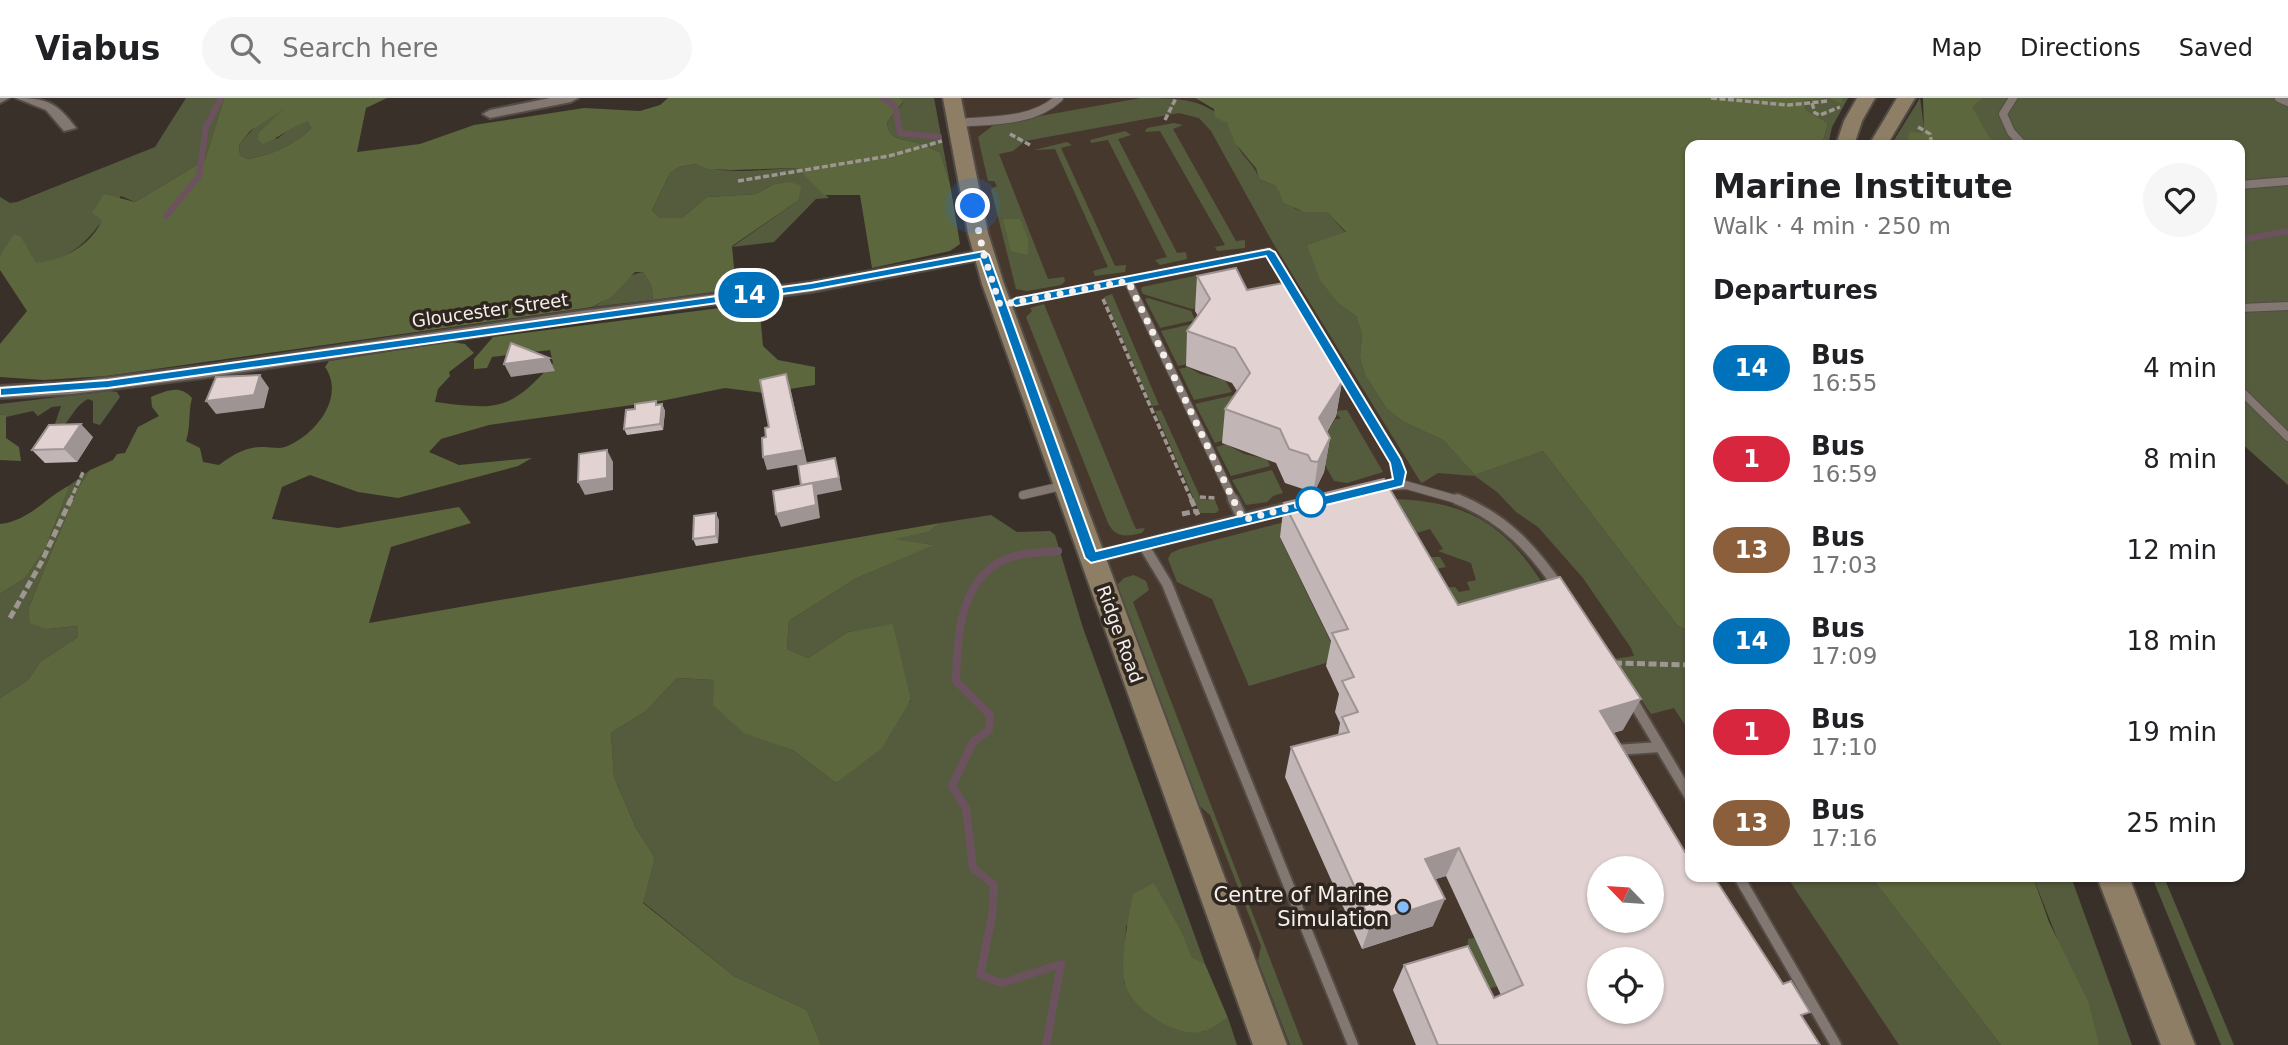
<!DOCTYPE html>
<html lang="en">
<head>
<meta charset="utf-8">
<style>
  :root { --surface:#fff; --page:#f6f6f6; --text:#202124; --muted:#757577; --line:#e0e0e0 }
  body { margin:0; font-family:"DejaVu Sans",sans-serif; background:var(--page); color:var(--text); height:100vh; display:flex; flex-direction:column; font-size:26px; white-space:nowrap }
  * { box-sizing:border-box; margin:0 }
  p { font-size:23px; color:var(--muted) }
  .icon { flex:none; width:38px; height:38px; fill:none; stroke:currentColor; stroke-width:2; stroke-linecap:round; stroke-linejoin:round }
  .map { position:relative; flex:1; overflow:hidden }
  .details { position:absolute; left:1685px; top:42px; width:560px; height:742px; display:flex; flex-direction:column; background:var(--surface); border-radius:14px; box-shadow:0 2px 5px #0004 }
  .details>* { flex:none }
  .badge { padding:0 14px; border-radius:23px; font-size:24px; line-height:46px }
  .needle { width:46px; rotate:295deg }
  .buttons { position:absolute; left:1587px; top:758px; display:grid; gap:14px }
  .buttons a { display:grid; place-items:center; width:77px; height:77px; border-radius:50%; background:var(--surface); box-shadow:0 2px 5px #0004; font-size:35px }
  .you { position:absolute; width:35px; height:35px; margin:-18px; border:5px solid #fff; border-radius:50%; background:#1a73e8; box-shadow:0 0 0 10px #1a73e833 }
  .map>.badge { position:absolute; translate:-50% -50%; box-shadow:0 0 0 4px #fff }
  h2 { padding:0 28px; font-size:26px; line-height:63px }
  .round { display:grid; place-items:center; flex:none; width:74px; height:74px; border-radius:37px; background:var(--page) }
  .headline { display:flex; align-items:center; justify-content:space-between; height:119px; padding:0 28px }
  h1 { font-size:33px; font-weight:600; line-height:52px }
  ul { padding:0; list-style:none }
  li { display:flex; align-items:center; gap:21px; height:91px; padding:0 28px }
  li div { flex:1 }
  li b { display:block; font-size:26px }
  li em { font-style:normal }
  li .badge { min-width:77px; font-weight:700; text-align:center }
  header { display:flex; align-items:center; gap:42px; box-sizing:border-box; height:98px; padding:0 35px; background:var(--surface); border-bottom:2px solid var(--line) }
  header strong { font-size:33px }
  nav { display:flex; gap:38px; margin-inline-start:auto; font-size:24px }
  .search { width:490px; height:63px; background:var(--page); display:flex; align-items:center; gap:18px; box-sizing:border-box; padding:0 24px; border-radius:38px; color:var(--muted); font-size:26px }
  .map>svg:first-child { display:block }
</style>
</head>
<body>
<header>
<strong>Viabus</strong>
<div class="search"><svg class="icon" aria-label="search" viewBox="0 0 24 24"><circle cx="10" cy="10" r="6"/><path d="M15 15l6 6"/></svg>Search here</div>
<nav><a>Map</a><a>Directions</a><a>Saved</a></nav>
</header>
<div class="map">
<svg width="2288" height="947" viewBox="0 0 2288 947">
  <rect width="100%" height="100%" fill="#39302a"/>
  <path fill="#47382e" fill-rule="evenodd" d="M952 0H1195L1543 353 1690 545V779H1871L2001 947H1270L993 186ZM1600 770H1652V822H1600ZM1600 861H1652V914H1600Z"/>
  <g fill="#555c3e" fill-rule="evenodd">
    <path d="M186 0H224L205 62 135 104 121 98C94 132 83 159 36 166L8 147 0 158V99L10 105 17 104 155 49Z"/>
    <path d="M900 0H934L950 86 940 54C933 52 929 49 924 47 909 40 889 46 887 24L903 5Z"/>
    <path d="M1141 0C1173 0 1206 0 1226 24 1233 33 1235 44 1241 54 1248 64 1255 68 1259 81L1276 88C1294 114 1293 114 1327 114L1346 135 1307 147 1339 206 1356 218 1362 236 1360 260 1365 277 1387 311 1404 324 1443 342 1475 377 1543 353 1677 527 1690 534V635L1674 610 1651 616 1614 561 1634 558 1631 550 1583 480 1538 429 1516 414 1497 394 1475 378 1438 375 1422 385 1420 383 1273 145 1211 33 1199 20 1179 15 1025 43 1013 53 999 56 1048 181 1064 179 1065 183 1061 187 1027 193 1016 191 991 91 997 88 994 83H988L978 39 995 26Z"/>
    <path d="M1828 0 1839 4 1842 0H1848L1832 29 1828 47H1822L1828 25 1806 12 1804 3Z"/>
    <path d="M1920 0 1924 29 1921 35H1910L1905 47H1891Z"/>
    <path d="M1959 0H2288V387L2240 344V47H1973Z"/>
    <path d="M287 10 260 33 277 41 294 27 308 24 311 30C294 48 271 57 247 61L240 57 239 47C252 30 266 18 287 10Z"/>
    <path d="M1174 25 1183 27 1173 31 1236 143 1245 142V150L1217 153 1215 149 1225 147 1160 33 1145 34 1147 30Z"/>
    <path d="M1125 33 1131 37 1118 41 1177 155 1186 154 1187 161 1160 167 1155 162 1167 159 1108 42 1091 45 1090 42Z"/>
    <path d="M1067 44 1072 47 1061 50 1115 168 1126 167 1125 174 1095 178 1093 173 1108 169 1055 51 1034 52Z"/>
    <path d="M695 66C726 78 765 71 797 70L829 100 816 101 774 144 732 149 799 102 800 88 772 87 756 96 707 99 682 120H660L652 112 670 75 679 69Z"/>
    <path d="M643 174 651 187 653 202 592 209C613 202 622 176 643 174Z"/>
    <path d="M1213 174 1231 202 1192 211 1143 196 1141 192 1142 189Z"/>
    <path d="M1112 196 1159 307 1152 308 1104 199Z"/>
    <path d="M1148 200 1191 213 1195 222 1160 230 1145 201Z"/>
    <path d="M1044 206 1134 427 1136 431 1145 430 1142 435C1127 438 1116 441 1108 425L1026 219 1032 213 1030 210Z"/>
    <path d="M1197 225 1187 266 1178 268 1161 233Z"/>
    <path d="M1188 269 1200 276 1225 282 1232 294 1194 302 1179 271Z"/>
    <path d="M109 293 117 294 120 299 100 327 93 325V303L88 301C71 310 72 326 52 335L61 308 52 309 38 318 33 313 6 319V316L0 317V306Z"/>
    <path d="M1234 297 1243 314 1224 342 1215 345 1195 306Z"/>
    <path d="M1161 312 1201 401 1215 402 1219 412 1216 415H1200L1155 313Z"/>
    <path d="M1347 312 1383 374 1347 385 1334 383 1316 351 1330 341 1326 336 1335 321H1341L1333 313Z"/>
    <path d="M1226 346 1244 356 1267 361 1270 368 1231 378 1216 349Z"/>
    <path d="M90 372 77 392 29 509 47 531 78 528V539L40 564 28 582 0 600V496L25 480 45 451 70 387Z"/>
    <path d="M1272 372 1283 395 1273 398 1267 404 1246 407 1232 382Z"/>
    <path d="M1388 401C1478 402 1513 434 1556 507L1447 540ZM1430 431 1443 451 1438 453 1471 465 1476 482 1467 484 1470 492 1459 494 1455 489 1440 490 1430 472 1446 469 1440 459H1422L1410 437Z"/>
    <path d="M991 417 1017 434 1050 433 1055 437 1083 530 1205 866 1192 861 1182 834 1154 786 1126 829 1124 885 1202 934 1228 920 1237 947H821L807 912 734 878 643 804 655 760 636 730 614 679 611 635 646 613 677 580 715 582 743 634 794 653 836 685 911 602 893 527 848 534 808 560 787 551 789 523 855 481 933 447 891 441 929 434 940 425Z"/>
    <path d="M1300 420 1280 440 1339 561 1249 588 1212 501 1177 484 1168 461 1171 455 1180 451Z"/>
    <path d="M1134 477 1146 483 1149 492 1133 504 1303 947H1290L1258 863 1261 848 1210 717 1194 703 1119 496 1118 486 1124 480Z"/>
    <path d="M1787 779H1871L2001 947H1899Z"/>
    <path d="M2033 779H2071L2132 947H2099Z"/>
    <path d="M2152 779H2164L2234 947H2221Z"/>
    <path d="M1475 840 1498 888 1487 891 1467 854 1468 841Z"/>
  </g>
  <g fill="#5d673d" fill-rule="evenodd">
    <path d="M224 0H387L366 10 357 54 420 46 474 27 584 10 640 13 660 7 668 0H900L903 4 887 24C889 46 909 40 924 47 929 49 933 52 940 54L950 86 960 146 950 153 872 170 860 97H824L797 70 731 72 708 71 695 66 679 69 670 75 652 112 660 120H682L707 99 756 96 772 87 790 84 801 88 799 102 732 148 736 191 653 202 651 187 643 174H635L611 199 592 209 106 278 44 282 0 279V246L27 213 0 172V158L14 136 21 139 36 165C63 162 91 148 102 122L92 115 104 96 135 104 205 62ZM284 11 260 33 257 41 263 46C280 40 290 28 308 24L311 30C294 48 271 57 247 61L240 57 239 47 250 33Z"/>
    <path d="M1195 0H1842L1843 6 1828 0 1804 3 1806 12 1828 25 1822 47H1690V534L1677 527 1543 353 1475 377 1443 342 1404 324 1387 311 1365 277 1360 260 1362 236 1356 218 1339 206 1320 182 1307 147 1346 134 1327 114H1304L1284 105 1276 88 1259 81 1256 70 1235 45 1227 25 1215 19 1214 11Z"/>
    <path d="M1923 0H1982L1972 9 1989 39 2000 47H1953L1948 44 1946 47H1905L1910 34 1921 35 1924 29Z"/>
    <path d="M1003 121H1020L1028 141V157L1011 153Z"/>
    <path d="M759 205 763 248 778 262 815 269V287L764 295 725 290 661 303 489 327 441 341 429 354 459 367 532 360 518 368 398 400 358 394 310 377 282 389 272 421 338 430 459 409 471 425 391 449 369 525 940 425 929 434 894 441 934 447 855 481 789 523 787 551 808 560 848 534 893 526 911 601 882 650 836 685 794 653 744 635 713 607 714 582 677 580 646 613 611 635 614 679 636 730 655 760 643 805 734 878 807 912 821 947H0V600L28 582 40 564 78 539V528L47 531 30 525 29 509 77 392 90 372 113 362 117 356 125 355 138 329 159 318 152 309 151 299C167 293 179 286 192 300 188 315 191 328 186 343L200 350 203 364 219 367C232 357 247 348 264 349 271 349 278 351 285 349 315 338 346 299 325 269L329 263 451 244 465 246 474 255 449 274 450 278 438 291 435 304C499 312 509 313 553 265L550 252 492 259 487 270 474 271V261L493 239Z"/>
    <path d="M6 316V340L19 349 21 363 0 362V317Z"/>
    <path d="M70 387 45 451 25 480 0 496V426C29 423 45 400 70 387Z"/>
    <path d="M1871 779H2033L2049 824 2088 903 2099 947H2001Z"/>
    <path d="M1154 785 1182 834 1192 860 1205 866 1228 920C1220 924 1212 931 1204 933 1178 942 1128 909 1124 882 1121 854 1128 824 1133 796Z"/>
  </g>
  <g fill="none" stroke-linecap="round" stroke-linejoin="round">
    <g stroke="#6c525e" stroke-width="6">
      <path d="M883 0 895 8 900 35 939 39"/>
      <path d="M166 118 199 78 206 29 221 0"/>
      <path d="M2240 142 2288 133"/>
    </g>
    <path stroke="#6c525e" stroke-width="8" d="M1046 947 1061 866 1002 885 980 877 992 818 994 787 973 770 966 710 952 688 973 644 989 632 990 617 956 583C957 538 960 478 1009 460 1024 454 1042 455 1058 453"/>
    <defs>
      <g id="lane-far1">
        <path d="M2013 0 2003 16 2011 34 2023 47"/>
        <path d="M2279 0 2288 4"/>
        <path d="M957 25C991 22 1032 25 1059 0"/>
        <path d="M2240 87 2288 83"/>
        <path d="M1128 183 1234 403"/>
        <path d="M1001 207 1269 154 1397 364 1399 385"/>
        <path d="M2240 210 2288 208"/>
        <path d="M2240 292 2288 339"/>
        <path d="M1377 389 1406 387 1462 403"/>
        <path d="M1023 397 1066 387"/>
      </g>
      <g id="lane">
        <path d="M1233 401 1243 422"/>
        <path d="M1457 401C1504 420 1532 450 1560 491"/>
        <path d="M1144 448 1167 486 1353 947"/>
        <path d="M1092 460 1294 408"/>
        <path d="M1631 600 1690 699"/>
        <path d="M1616 652 1660 649"/>
        <path d="M1739 779 1836 947"/>
      </g>
      <g id="street">
        <path d="M0 0H9L0 5Z"/>
        <path d="M16 0C48 0 57 5 76 30L64 33 46 12Z"/>
        <path d="M550 0H578L571 4 490 20 483 16 490 12Z"/>
        <path d="M984 152 992 157 989 160 811 194 581 223 202 280 72 296 0 300V288L72 284 202 268 581 213 811 184Z"/>
      </g>
      <g id="secondary">
        <path d="M943 0H961L988 135 1004 186 1287 947H1253L982 186 968 135Z"/>
        <path d="M1857 0H1875L1862 23 1854 47H1836L1844 23Z"/>
        <path d="M1897 0H1915L1887 47H1869Z"/>
        <path d="M2097 779H2129L2195 947H2161Z"/>
      </g>
    </defs>
    <use href="#lane-far1" stroke="#534c46" stroke-width="10"/>
    <use href="#lane" stroke="#534c46" stroke-width="14"/>
    <use href="#street" stroke="#534c46" stroke-width="4"/>
    <use href="#secondary" stroke="#534c46" stroke-width="4"/>
    <g stroke="#9d9691" stroke-width="3.5" stroke-dasharray="6 2.5" stroke-linecap="butt">
      <path d="M1711 0 1788 7 1828 3"/>
      <path d="M1812 5 1815 15 1820 17 1840 9"/>
      <path d="M1165 22 1176 0"/>
      <path d="M1918 29 1930 36 1932 47"/>
      <path d="M1010 36 1030 47"/>
      <path d="M738 83 889 58 942 43"/>
      <path d="M1103 201 1192 403"/>
      <path d="M1200 399 1216 400"/>
      <path d="M70 403 84 372"/>
    </g>
    <g stroke="#9d9691" stroke-width="5" stroke-dasharray="8 3.5" stroke-linecap="butt">
      <path d="M1191 401 1198 417"/>
      <path d="M1182 416 1196 413"/>
      <path d="M10 520 42 463 71 401"/>
      <path d="M1614 565 1690 567"/>
    </g>
    <use href="#lane-far1" stroke="#837871" stroke-width="8"/>
    <use href="#lane" stroke="#837871" stroke-width="10"/>
    <use href="#street" fill="#837871" fill-rule="evenodd"/>
    <use href="#secondary" fill="#8e7e65" fill-rule="evenodd"/>
  </g>
  <g fill="#c2b5b5">
    <path d="M1197 178 1247 192 1342 284 1336 318 1327 334 1330 340 1324 374 1313 397H1306L1303 391 1285 385 1276 365 1222 345 1225 311 1237 293 1232 285 1186 268 1187 233 1198 218 1195 213Z"/>
    <path d="M656 303 658 307 662 306 665 313 663 332 627 337 624 331 635 311Z"/>
    <path d="M93 339 77 364 45 365 32 352Z"/>
    <path d="M1284 405 1458 507 1623 632 1613 635 1685 754 1803 920 1820 947H1416L1393 892 1404 867 1494 900 1501 897 1446 778 1435 781 1433 828 1362 851 1285 679 1291 649 1338 637 1340 625 1335 614 1339 596 1326 568 1331 543 1280 439Z"/>
    <path d="M719 422 718 445 696 448 693 441Z"/>
  </g>
  <g fill="#9e9493">
    <path d="M549 260 555 273 511 279 504 266Z"/>
    <path d="M786 276 790 289 807 365 767 372 763 359Z"/>
    <path d="M260 277 269 290 264 310 216 316 206 303Z"/>
    <path d="M1342 284 1336 318 1314 354 1319 320Z"/>
    <path d="M662 306 665 313 663 332 660 326Z"/>
    <path d="M81 326 93 339 77 364 64 351Z"/>
    <path d="M1330 340 1324 374 1313 397 1318 364Z"/>
    <path d="M607 352 613 364V392L585 397 578 384Z"/>
    <path d="M835 360 842 392 817 397 820 420 781 429 776 416 801 387Z"/>
    <path d="M716 415 719 422 718 445 716 438Z"/>
    <path d="M1641 601 1623 632 1583 644 1600 613Z"/>
    <path d="M1459 750 1446 778 1414 788 1425 761Z"/>
    <path d="M1445 801 1433 828 1362 851 1371 825Z"/>
  </g>
  <g fill="#e2d3d2" stroke="#9e9493" stroke-width="2" fill-rule="evenodd">
    <path d="M1236 170 1247 192 1283 185 1342 284 1319 320 1330 340 1318 364 1311 363 1308 357 1289 351 1280 331 1225 311 1250 275 1235 250 1187 233 1210 201 1197 178Z"/>
    <path d="M511 245 549 260 504 266Z"/>
    <path d="M786 276 803 352 763 359 762 340 766 339 765 330 769 329 760 282Z"/>
    <path d="M260 277 254 297 206 303 216 279Z"/>
    <path d="M656 303V307L662 306 660 326 624 331 626 312 635 311V306Z"/>
    <path d="M81 326 64 351 32 352 49 327Z"/>
    <path d="M607 352V380L578 384 579 356Z"/>
    <path d="M835 360 839 380 801 387 798 367Z"/>
    <path d="M1384 381 1458 507 1560 479 1641 601 1600 613 1685 754 1690 752V779H1714L1783 886 1791 883 1810 914 1801 917 1820 947H1438L1404 867 1468 848 1494 900 1523 887 1459 750 1425 761 1445 801 1371 825 1291 649 1349 634 1342 619 1358 614 1342 583 1354 579 1332 535 1348 531 1284 405ZM1600 770H1652V822H1600ZM1600 861H1652V914H1600Z"/>
    <path d="M813 385 816 407 776 416 773 393Z"/>
    <path d="M716 415V438L693 441 694 418Z"/>
  </g>
  <path fill="#0072bc" stroke="#fff" stroke-width="2" d="M1269 151 1275 154 1401 361 1406 374 1403 388 1091 465 1085 460 980 161 811 192 108 290 0 298V290L108 282 811 185 984 153 989 157 1096 453 1393 381 1390 365 1266 158 1016 208 1010 204 1016 200Z"/>
  <g fill="none" stroke-linecap="round" stroke-linejoin="round">
    <path stroke="#f5efeb" stroke-width="7" stroke-dasharray="0 12.6" d="M973 108 984 157 1000 207 1128 183 1243 422 1311 404"/>
  </g>
  <circle fill="#fff" stroke="#0072bc" stroke-width="3.5" cx="1311" cy="404" r="14"/>
  <circle fill="#84bbfb" stroke="#2f2620" stroke-width="2.5" cx="1403" cy="809" r="7"/>
  <g text-anchor="middle" dominant-baseline="central" stroke-width="7" stroke-linejoin="round" paint-order="stroke">
    <g font-size="18" fill="#f5efeb" stroke="#2f2620">
      <text transform="translate(490 212) rotate(-8)">Gloucester Street</text>
      <text transform="translate(1120 536) rotate(70)">Ridge Road</text>
    </g>
    <g font-size="21" fill="#f5efeb" stroke="#2f2620" text-anchor="end">
      <text x="1389" y="797">Centre of Marine<tspan x="1389" dy="24">Simulation</tspan></text>
    </g>
  </g>
</svg>
<div class="buttons">
<a><svg class="needle" viewBox="-14 -14 28 28"><path d="M0-13l5 13h-10z" fill="#e53935"/><path d="M0 13l5-13h-10z" fill="#757577"/></svg></a>
<a><svg class="icon" aria-label="locate" viewBox="0 0 24 24"><circle cx="12" cy="12" r="6"/><path d="M12 2v4M12 18v4M2 12h4M18 12h4"/></svg></a>
</div>
<div class="you" style="left:973px;top:108px"></div>
<b class="badge" style="left:749px;top:197px;background:#0072bc;color:#fff">14</b>
<section class="details">
<div class="headline"><div><h1>Marine Institute</h1><p>Walk · 4 min · 250 m</p></div><a class="round"><svg class="icon" aria-label="heart" viewBox="0 0 24 24"><path d="M12 20l-8-8c-3-5 5-10 8-4 3-6 11-1 8 4z"/></svg></a></div>
<h2>Departures</h2>
<ul>
<li><span class="badge" style="background:#0072bc;color:#fff">14</span><div><b>Bus</b><p>16:55</p></div><em>4 min</em></li>
<li><span class="badge" style="background:#d7263d;color:#fff">1</span><div><b>Bus</b><p>16:59</p></div><em>8 min</em></li>
<li><span class="badge" style="background:#8b5e3c;color:#fff">13</span><div><b>Bus</b><p>17:03</p></div><em>12 min</em></li>
<li><span class="badge" style="background:#0072bc;color:#fff">14</span><div><b>Bus</b><p>17:09</p></div><em>18 min</em></li>
<li><span class="badge" style="background:#d7263d;color:#fff">1</span><div><b>Bus</b><p>17:10</p></div><em>19 min</em></li>
<li><span class="badge" style="background:#8b5e3c;color:#fff">13</span><div><b>Bus</b><p>17:16</p></div><em>25 min</em></li>
</ul>
</section>
</div>
</body>
</html>
